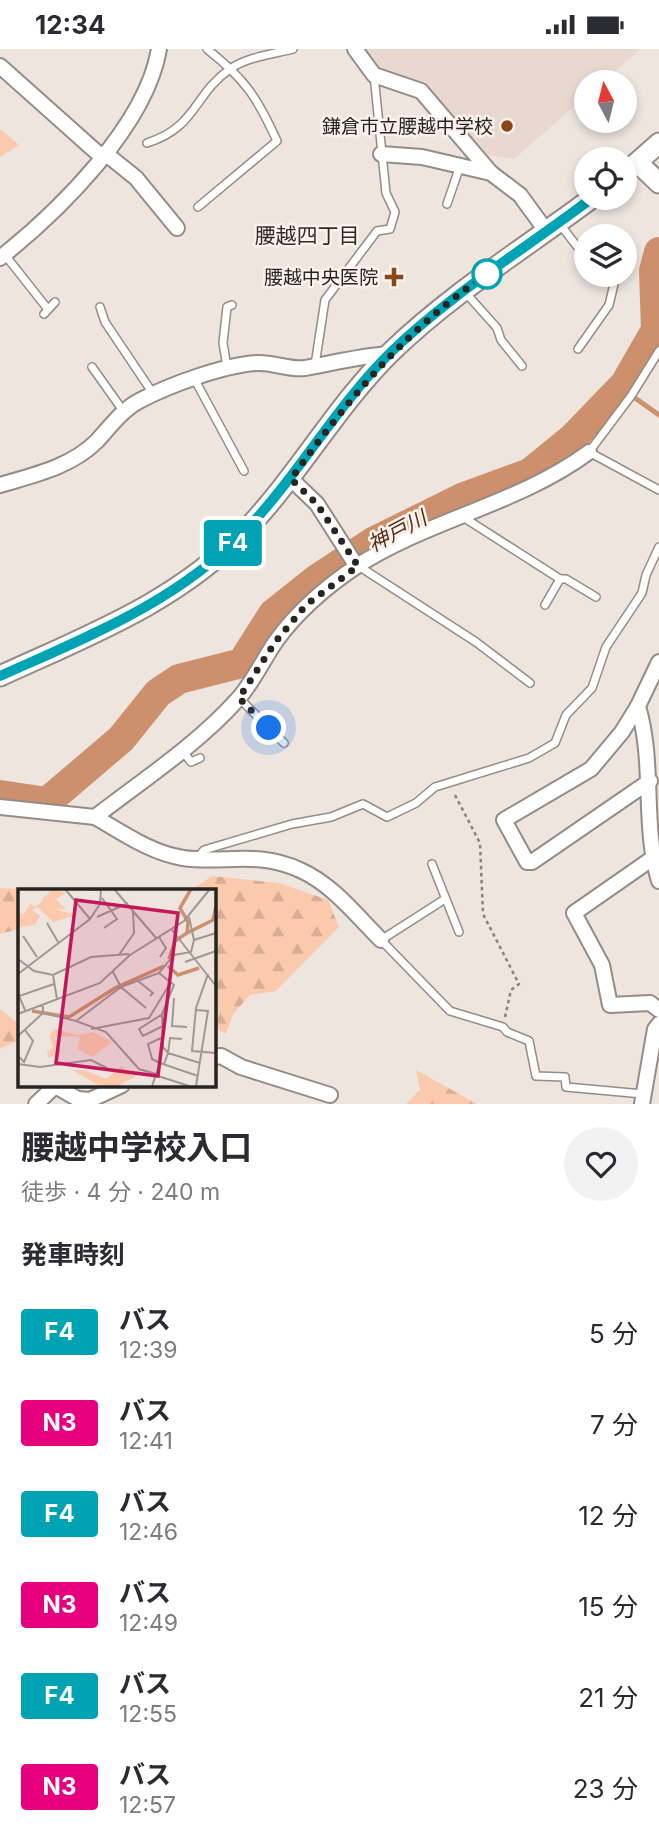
<!DOCTYPE html>
<html lang="ja">
<head>
<meta charset="utf-8">
<style>
  :root { --surface:#fff; --page:#f2f2f3; --text:#2b2b33; --muted:#7c7c81 }
  body { margin:0; font-family:Inter,"Noto Sans JP",sans-serif; background:var(--page); color:var(--text); height:100vh; display:flex; flex-direction:column; font-size:26px; white-space:nowrap }
  * { box-sizing:border-box; margin:0 }
  p { font-size:23px; color:var(--muted) }
  .icon { flex:none; width:38px; height:38px; fill:none; stroke:currentColor; stroke-width:2; stroke-linecap:round; stroke-linejoin:round }
  .map { position:relative; height:1055px; overflow:hidden }
  .side { display:flex; flex-direction:column; background:var(--surface); flex:1 }
  .side>* { flex:none }
  .badge { padding:0 14px; border-radius:5px; font-size:24px; line-height:46px }
  .needle { width:46px; rotate:353deg }
  .buttons { position:absolute; left:574px; top:21px; display:grid; gap:14px }
  .buttons a { display:grid; place-items:center; width:63px; height:63px; border-radius:50%; background:var(--surface); box-shadow:0 4px 10px #0003; font-size:35px }
  .you { position:absolute; width:35px; height:35px; margin:-18px; border:5px solid #fff; border-radius:50%; background:#1a73e8; box-shadow:0 0 0 10px #1a73e833 }
  .map>.badge { position:absolute; translate:-50% -50%; box-shadow:0 0 0 4px #fff }
  h2 { padding:0 21px; font-size:26px; line-height:63px }
  .round { display:grid; place-items:center; flex:none; width:74px; height:74px; border-radius:37px; background:var(--page) }
  .summary { display:flex; align-items:center; justify-content:space-between; height:119px; padding:0 21px }
  h1 { font-size:33px; font-weight:700; line-height:52px }
  ul { padding:0; list-style:none }
  li { display:flex; align-items:center; gap:21px; height:91px; padding:0 21px }
  li div { flex:1 }
  li b { display:block; font-size:26px }
  li em { font-style:normal }
  li .badge { min-width:77px; font-weight:700; text-align:center }
  .status { display:flex; justify-content:space-between; align-items:center; height:49px; padding:0 35px; background:var(--surface); direction:ltr }
  .status svg { height:19px; fill:currentColor }
  .map>svg:first-child { display:block }
</style>
</head>
<body>
<div class="status"><b>12:34</b><svg viewBox="0 0 49 12"><path d="M0 12V9h3v3zM5 12V6h3v6zM10 12V3h3v9zM15 12V0h3v12zM26 1h20v11H26zM47 4h2v5h-2z"/></svg></div>
<div class="map">
<svg width="659" height="1055" viewBox="0 0 659 1055">
  <defs>
    <pattern id="forest-firs" width="22" height="20" patternUnits="userSpaceOnUse" patternTransform="scale(1.75)"><rect width="22" height="20" fill="#fbcaac"/><path d="M5 1l3.5 6h-7zM16 11l3.5 6h-7z" fill="#d7ad94"/></pattern>
  </defs>
  <rect width="100%" height="100%" fill="#eee5df"/>
  <path fill="#e9d8cf" d="M362 0H641L603 33H586V47L514 110 488 106 425 33 379 23Z"/>
  <g fill="url(#forest-firs)">
    <path d="M0 80 19 96 0 108Z"/>
    <path d="M212 827 279 834 328 851 339 878 276 942 250 946 233 965 226 985 214 979V842L191 841Z"/>
    <path d="M0 839 36 841 19 842V880L0 885Z"/>
    <path d="M0 960 19 975V991L0 1000Z"/>
    <path d="M416 1021 477 1055H406L420 1041Z"/>
  </g>
  <g fill="none" stroke-linecap="round" stroke-linejoin="round">
    <path stroke="#cc916c" stroke-width="5" d="M621 339 659 366"/>
    <path stroke="#cc916c" stroke-width="30" d="M0 746 47 753 121 690 158 644 179 630 242 614 273 565 317 530 373 493 464 448 530 424 573 389 625 335 656 281 654 222 659 203"/>
    <defs>
      <g id="lane">
        <path d="M147 94C197 78 193 46 230 20 247 8 273 5 293 0"/>
        <path d="M447 155 460 117"/>
        <path d="M198 158 277 92C257 48 245 30 207 0"/>
        <path d="M559 174 586 209"/>
        <path d="M5 206 47 259"/>
        <path d="M464 242 497 279 501 291 522 317"/>
        <path d="M100 258 105 273 154 346"/>
        <path d="M44 265 55 253"/>
        <path d="M578 300 609 256 614 235 601 226"/>
        <path d="M659 302 631 347 589 403 659 441"/>
        <path d="M315 316 325 251 377 182 390 180 395 163 386 144 374 26"/>
        <path d="M92 318 124 363"/>
        <path d="M227 318 223 294 227 258 232 256"/>
        <path d="M195 331 244 422"/>
        <path d="M463 468 560 530 545 556"/>
        <path d="M357 516 476 593 530 634"/>
        <path d="M560 530H566L596 548"/>
        <path d="M239 649 284 694"/>
        <path d="M181 700 191 713 200 709"/>
        <path d="M197 809 204 801 292 775 331 768 363 755 387 768 416 754 435 738 529 709 555 694 566 666 592 639 606 598 642 544 646 526 659 498"/>
        <path d="M432 815 459 883"/>
        <path d="M445 850 381 891 450 962 503 978 507 983 529 992 536 1027 565 1028 566 1038 643 1045"/>
      </g>
      <g id="street">
        <path d="M355 0 374 26 421 42 491 124 520 146 547 183"/>
        <path d="M0 17 102 108"/>
        <path d="M105 104 136 129 177 179"/>
        <path d="M381 105 422 108 491 124"/>
        <path d="M0 209C59 162 146 77 159 0"/>
        <path d="M291 430 317 455 354 513"/>
        <path d="M0 436C34 426 71 418 97 392 110 378 122 361 139 352 169 336 224 316 257 314 273 313 288 321 305 319 333 314 360 307 389 305"/>
        <path d="M659 613 638 657C655 715 642 775 659 832"/>
        <path d="M638 657 622 683 591 720 504 771 527 813H532L650 732"/>
        <path d="M0 758 95 768C143 731 198 695 238 650 253 633 263 611 276 592 297 563 327 537 357 517 430 470 519 455 589 403"/>
        <path d="M95 768C123 784 151 804 183 809 224 815 256 801 300 821 332 835 356 866 381 891"/>
        <path d="M653 809 574 864 602 916 610 956 650 954 659 961"/>
        <path d="M214 1008 221 1007 241 1018 330 1046"/>
        <path d="M36 1055 55 1037 78 1050 90 1051 122 1036"/>
        <path d="M642 1055 655 980 659 975"/>
      </g>
      <g id="secondary">
        <path d="M638 114 659 134"/>
        <path d="M625 124 659 94"/>
        <path d="M0 627C87 587 177 553 244 483 298 427 336 357 391 303 452 244 525 199 592 149"/>
      </g>
    </defs>
    <use href="#lane" stroke="#958c87" stroke-width="10"/>
    <use href="#street" stroke="#958c87" stroke-width="18"/>
    <use href="#secondary" stroke="#958c87" stroke-width="23"/>
    <path stroke="#88827e" stroke-width="2.5" stroke-dasharray="3.5 3.5" stroke-linecap="butt" d="M455 746 480 794 483 865 519 935 511 941 505 968"/>
    <use href="#lane" stroke="#fff" stroke-width="7"/>
    <use href="#street" stroke="#fff" stroke-width="14"/>
    <use href="#secondary" stroke="#fff" stroke-width="19"/>
  </g>
  <g fill="none" stroke-linecap="round" stroke-linejoin="round">
    <defs>
      <path id="line" d="M0 627C87 588 177 553 244 483 298 427 336 357 391 303 452 244 525 200 592 149"/>
    </defs>
    <use href="#line" stroke="#fff" stroke-width="16"/>
    <use href="#line" stroke="#00a3b4" stroke-width="10"/>
    <path stroke="#282422" stroke-width="7" stroke-dasharray="0 12.6" d="M269 679 239 649 276 592 306 556 358 517 317 455 291 430C349 349 404 282 487 225"/>
  </g>
  <g fill="#894715" stroke="#fcf2ed" stroke-width="2.5">
    <circle cx="507" cy="77" r="7"/>
    <path d="M390.5 217.5h7v7h7v7h-7v7h-7v-7h-7v-7h7z"/>
  </g>
  <circle fill="#fff" stroke="#00a3b4" stroke-width="3.5" cx="487" cy="225" r="14"/>
  <g text-anchor="middle" dominant-baseline="central" stroke-width="5" stroke-linejoin="round" paint-order="stroke">
    <g font-size="19" fill="#282422" stroke="#fcf2ed" text-anchor="end">
      <text x="493" y="77">鎌倉市立腰越中学校</text>
      <text x="378" y="228">腰越中央医院</text>
    </g>
    <g font-size="21" fill="#302925" stroke="#fcf2ed">
      <text x="307" y="186">腰越四丁目</text>
    </g>
    <g font-size="21" font-style="italic" fill="#583015" stroke="#fcf2ed">
      <text transform="translate(397 482) rotate(-28)">神戸川</text>
    </g>
  </g>
  <g transform="translate(18 840)">
    <rect width="198" height="198" fill="#eee5df"/>
    <path d="M26 11 35 20 59 26 35 33 20 18 14 21 22 27 17 36 0 38V24L6 25 12 15 17 18ZM37 140 60 146 75 143 94 153 74 168 59 160 62 150 59 147 37 148 43 164 30 169 29 162 35 159 31 147ZM103 177 118 187 100 197H82L54 181H67L88 190Z" fill="#fbcaac"/>
    <path d="M35 0 48 4 38 10 48 20 32 21 24 10Z" fill="#fbcaac"/>
    <path fill="none" stroke="#cc916c" stroke-width="3.5" d="M169 44 195 31 198 17M151 70 157 52 169 44 170 33 162 19 173 0M150 77 160 86 181 79M14 122 51 128 97 99 146 77"/>
    <path fill="none" stroke="#9f9893" stroke-width="2" d="M47 0 72 30M62 0 83 1M96 0 139 50M84 9 99 30 86 39M79 28 110 14M29 34 40 53M154 41 198 97M5 47 19 68M141 48 148 59 142 68M176 51 198 44M101 66 116 44 115 22M0 70 16 82 35 86 73 68 111 65M167 73 198 62M95 83 103 98 128 119M141 84 156 96 144 125 145 158 150 164 146 175M0 85 72 30 82 15 83 0M190 85 178 119 174 162 198 164M35 86 39 110M120 92 135 104 132 107M156 109 154 137 169 138M25 115V124L58 132 103 98 141 84 156 66 173 63 176 51 171 28M7 121 1 107 36 95M0 125 82 94 112 66 166 32 192 0M143 126 121 140 125 147 145 137M58 132 88 143 121 180 138 185M73 140 131 129 153 93M0 147 25 124M164 150 152 149 150 164 182 174M0 167 6 173 15 152 7 141M142 174 134 170 130 155 143 149M0 175 22 178 73 171 89 179M137 186 171 197M134 197 142 174 180 187M178 197 190 122 178 121"/>
    <path fill="#c2185b" fill-opacity="0.15" stroke="#c2185b" stroke-width="3.5" d="M58 11 160 24 140 187 38 174Z"/>
    <rect width="198" height="198" fill="none" stroke="#282422" stroke-width="3.5"/>
  </g>
</svg>
<div class="buttons">
<a><svg class="needle" viewBox="-14 -14 28 28"><path d="M0-13l5 13h-10z" fill="#e53935"/><path d="M0 13l5-13h-10z" fill="#7c7c81"/></svg></a>
<a><svg class="icon" aria-label="locate" viewBox="0 0 24 24"><circle cx="12" cy="12" r="6"/><path d="M12 2v4M12 18v4M2 12h4M18 12h4"/></svg></a>
<a><svg class="icon" aria-label="layers" viewBox="0 0 24 24"><path d="M12 4l9 5-9 5-9-5zM3 14l9 5 9-5"/></svg></a>
</div>
<div class="you" style="left:269px;top:679px"></div>
<b class="badge" style="left:233px;top:494px;background:#00a3b4;color:#fff">F4</b>
</div>
<section class="side">
<div class="summary"><div><h1>腰越中学校入口</h1><p>徒歩 · 4 分 · 240 m</p></div><a class="round"><svg class="icon" aria-label="heart" viewBox="0 0 24 24"><path d="M12 20l-8-8c-3-5 5-10 8-4 3-6 11-1 8 4z"/></svg></a></div>
<h2>発車時刻</h2>
<ul>
<li><span class="badge" style="background:#00a3b4;color:#fff">F4</span><div><b>バス</b><p>12:39</p></div><em>5 分</em></li>
<li><span class="badge" style="background:#e6007e;color:#fff">N3</span><div><b>バス</b><p>12:41</p></div><em>7 分</em></li>
<li><span class="badge" style="background:#00a3b4;color:#fff">F4</span><div><b>バス</b><p>12:46</p></div><em>12 分</em></li>
<li><span class="badge" style="background:#e6007e;color:#fff">N3</span><div><b>バス</b><p>12:49</p></div><em>15 分</em></li>
<li><span class="badge" style="background:#00a3b4;color:#fff">F4</span><div><b>バス</b><p>12:55</p></div><em>21 分</em></li>
<li><span class="badge" style="background:#e6007e;color:#fff">N3</span><div><b>バス</b><p>12:57</p></div><em>23 分</em></li>
</ul>
</section>
</body>
</html>
